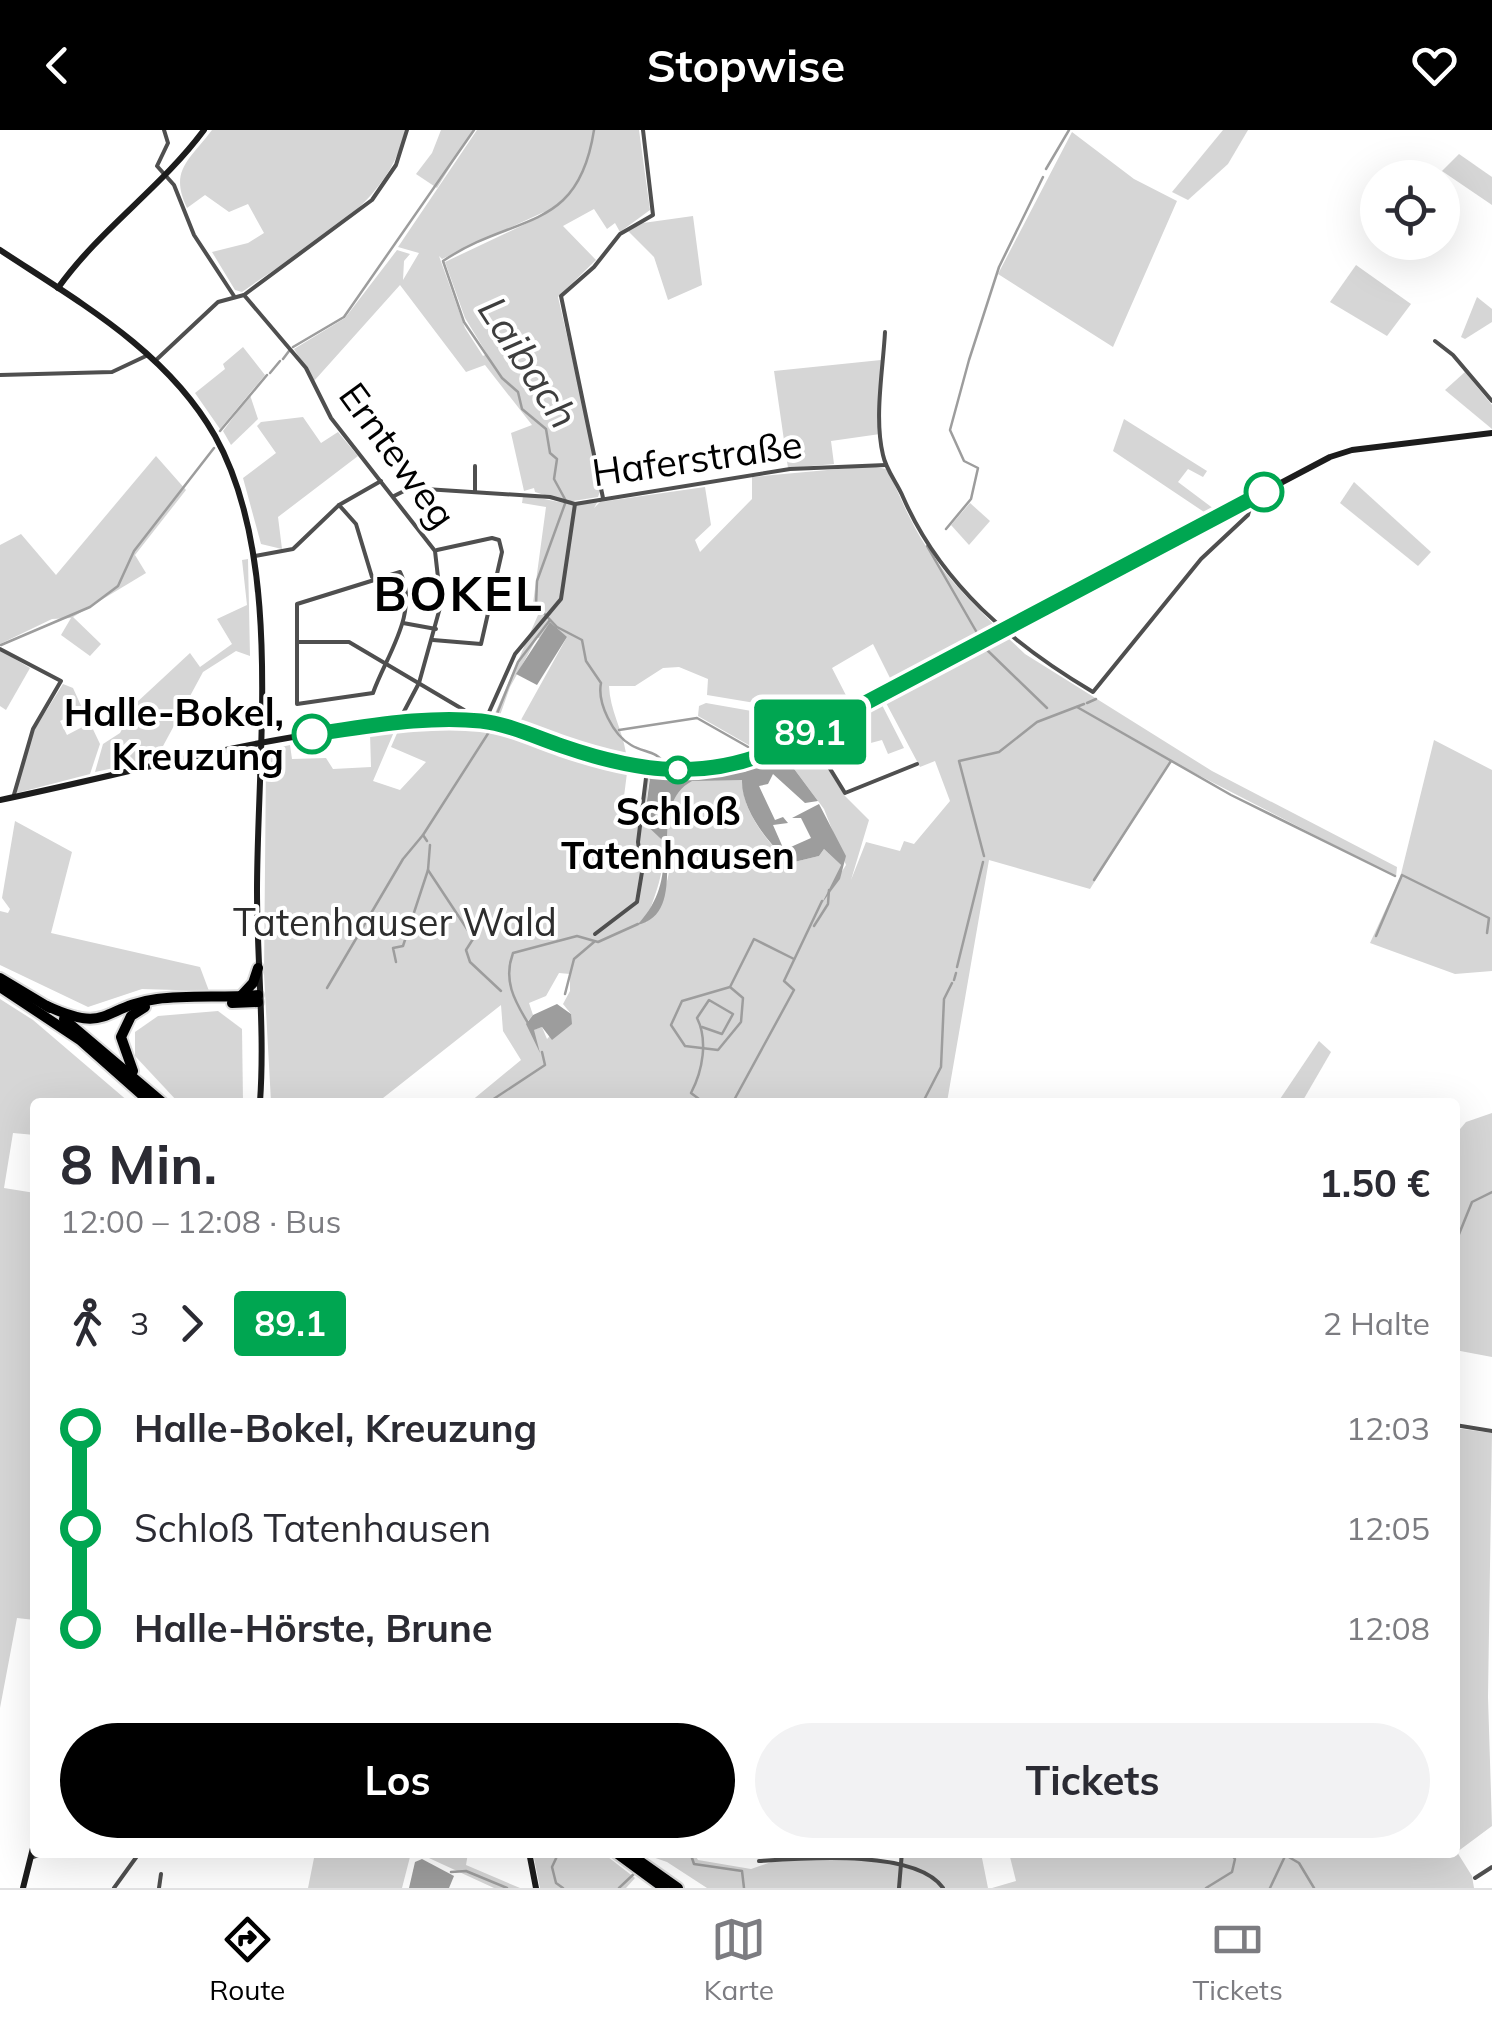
<!DOCTYPE html>
<html lang="de">
<head>
<meta charset="utf-8">
<style>
  :root { --surface:#fff; --page:#f2f2f3; --text:#2b2b33; --muted:#7c7c81; --line:#e1e1e2; --accent:#000 }
  body { margin:0; font-family:Mulish,sans-serif; background:var(--page); color:var(--text); height:100vh; display:flex; flex-direction:column; font-size:38px; white-space:nowrap }
  * { box-sizing:border-box; margin:0 }
  p { font-size:32px; color:var(--muted) }
  .icon { flex:none; width:55px; height:55px; fill:none; stroke:currentColor; stroke-width:2; stroke-linecap:round; stroke-linejoin:round }
  .map { position:relative; flex:1; overflow:hidden }
  .details { position:absolute; left:30px; top:968px; width:1430px; height:760px; display:flex; flex-direction:column; background:var(--surface); border-radius:10px; box-shadow:0 10px 40px #0002 }
  .details>* { flex:none }
  .badge { padding:0 20px; border-radius:8px; font-size:35px; line-height:65px }
  .tools { position:absolute; left:1360px; top:30px; display:grid; gap:20px }
  .tools a { display:grid; place-items:center; width:100px; height:100px; border-radius:50%; background:var(--surface); box-shadow:0 10px 40px #0002; font-size:50px }
  .map>.badge { position:absolute; translate:-50% -50%; box-shadow:0 0 0 5px #fff }
  .legs { display:flex; align-items:center; gap:15px; height:110px; padding:0 30px; font-size:32px }
  .legs p { margin-inline-start:auto }
  .head { display:flex; align-items:center; justify-content:space-between; height:170px; padding:0 30px }
  h1 { font-size:55px; font-weight:700; line-height:75px }
  .primary-button { display:flex; gap:20px; margin-top:auto; padding:20px 30px }
  .primary-button a { flex:1; height:115px; border-radius:60px; background:var(--accent); color:#fff; font-size:40px; font-weight:700; line-height:115px; text-align:center }
  .primary-button a+a { background:var(--page); color:var(--text) }
  ul { padding:0 30px; list-style:none }
  li { display:flex; align-items:center; gap:35px; height:100px; font-size:38px }
  li i { display:grid; place-items:center; width:15px; height:100%; margin:0 12px; background:currentColor }
  li i::after { content:''; width:25px; height:25px; margin:-12px; border:8px solid; border-radius:50%; background:var(--surface) }
  li p { margin-inline-start:auto }
  li:first-child i { background:linear-gradient(#0000 50%,currentColor 0) }
  li:last-child i { background:linear-gradient(currentColor 50%,#0000 0) }
  header { display:flex; justify-content:space-between; align-items:center; height:130px; padding:0 30px; background:var(--accent); color:#fff; font-size:45px; font-weight:700 }
  .menu { display:flex; justify-content:space-around; align-items:center; height:140px; border-top:2px solid var(--line); background:var(--surface); font-size:28px; color:var(--muted) }
  .menu a { display:grid; justify-items:center; gap:5px }
  .menu .on { color:var(--accent) }
  .map>svg:first-child { display:block }
</style>
</head>
<body>
<header><svg class="icon" aria-label="back" viewBox="0 0 24 24"><path d="M15 5l-7 7 7 7"/></svg>Stopwise<svg class="icon" aria-label="heart" viewBox="0 0 24 24"><path d="M12 20l-8-8c-3-5 5-10 8-4 3-6 11-1 8 4z"/></svg></header>
<div class="map">
<svg width="1492" height="1758" viewBox="0 0 1492 1758">
  <rect width="100%" height="100%" fill="#fff"/>
  <g fill="#d6d6d6" fill-rule="evenodd">
    <path d="M212 0H405C390 78 301 119 242 162L235 160 212 122 248 113 264 103 248 74 229 82 205 65 187 78C169 40 189 31 212 0Z"/>
    <path d="M441 0H473L437 58 416 44 432 23Z"/>
    <path d="M477 0H639L650 80 620 102 615 93 607 99 594 79 563 96 596 130 558 167 602 356 598 367 567 372 535 362 534 358 524 361 511 303 532 295 485 235 466 242 400 155 314 251 294 219 345 188 397 120 410 124 404 131 403 150 419 123 398 117ZM544 82 540 87 445 132 465 188 487 224 483 226 465 198 439 126 442 129Z"/>
    <path d="M1223 0H1248L1228 34 1188 70 1172 62Z"/>
    <path d="M1072 2 1134 49 1177 71 1113 217 998 144Z"/>
    <path d="M1459 24 1492 47V75L1442 41Z"/>
    <path d="M693 86 702 155 668 170 654 127 628 101 643 93Z"/>
    <path d="M1356 135 1411 174 1387 206 1330 172Z"/>
    <path d="M1477 167 1492 179V192L1465 209 1461 207Z"/>
    <path d="M243 217 265 245 220 299 195 263 225 239 223 234Z"/>
    <path d="M881 230 880 304 831 311 834 334 788 338 774 241Z"/>
    <path d="M1465 242 1492 275V299L1445 260Z"/>
    <path d="M250 265 258 289 231 315 223 301Z"/>
    <path d="M303 287 321 313 338 302 358 326 278 387 282 419 261 414 243 348 276 323 257 296 261 292Z"/>
    <path d="M1124 289 1207 341 1203 347 1188 339 1178 352 1218 382 1210 386 1113 321Z"/>
    <path d="M156 326 186 360 135 425 146 443 73 487 101 514 90 526 61 505 71 488 52 489 0 514V415L21 404 56 445Z"/>
    <path d="M871 336 886 339C896 355 901 371 910 388 936 442 984 485 1025 524L1212 641 1397 737 1396 747 1171 631 1090 759 989 730 947 972H470L521 930 503 901 501 875 378 972H271L264 844 266 632 272 619 290 615 292 629 326 628 333 639 371 637 370 603 394 602 373 651 400 660 426 632 391 617 398 601 483 598 627 643 622 682 642 684 648 647 663 645 649 650 644 693 663 711C666 744 654 764 646 793 656 776 666 762 669 742 672 713 653 671 687 653 700 645 727 650 743 650 740 679 769 715 790 733L819 726 824 719 841 735 823 771 846 735 824 679 783 624 744 642 666 645 744 637 810 609 845 666 869 690 851 750 866 712 900 721 904 711 914 714 950 671 935 631 920 637 885 571 896 560 873 514 832 538 852 577 789 609 785 610 761 574 707 565 708 549 679 537 663 538 635 556H609C610 580 622 599 626 623L612 620 606 628 517 597 567 507 537 508 510 557 498 591 492 590 538 485 532 481 546 377 522 373 523 366C554 369 567 378 598 371L594 378 600 372 705 357 711 395 695 410 700 422 752 369V347ZM559 843 570 844V861L563 874 571 884 547 909 542 897 533 900 527 892 533 885 529 873 546 866Z"/>
    <path d="M1354 352 1431 422 1418 436 1340 373Z"/>
    <path d="M970 373 990 391 969 415 951 395Z"/>
    <path d="M248 429 250 526 236 521 203 542 156 629 95 642 103 614 120 603 135 574 190 523 200 537 232 514 217 489 247 475 242 430Z"/>
    <path d="M0 520 30 538 6 580 0 576Z"/>
    <path d="M63 554 73 558 83 580 60 591 67 605 90 593 100 614 90 644 17 663 14 659 34 600Z"/>
    <path d="M706 573 763 583 781 612 761 622 698 586 699 576Z"/>
    <path d="M881 573 904 618 888 624 882 610 867 614 861 611 828 630 814 609Z"/>
    <path d="M1434 610 1492 640V841L1455 844 1370 813 1400 748Z"/>
    <path d="M15 691 72 722 51 803 200 837 209 861 142 859 88 877 0 835V781L8 783 10 779 2 768Z"/>
    <path d="M0 869 33 890 129 972H35V1005L13 1003 4 1058 35 1063V1490L17 1488 0 1578Z"/>
    <path d="M218 881 242 899 243 972H178L135 926V902L158 886Z"/>
    <path d="M1319 911 1331 922 1302 972H1278Z"/>
    <path d="M1492 983V1227L1455 1220V1005L1466 992Z"/>
    <path d="M1455 1298 1492 1303 1488 1567 1492 1696 1457 1722 1472 1746 1474 1758H992L1016 1751 1009 1723 1455 1722Z"/>
    <path d="M315 1723V1722L411 1723 402 1758H308Z"/>
    <path d="M418 1723H468L466 1735 520 1758H494Z"/>
    <path d="M533 1723H603L635 1748 626 1758H540Z"/>
    <path d="M641 1723H694L698 1730 751 1739 774 1731 775 1723H824L899 1733V1726L888 1723H981L988 1758H707L667 1732Z"/>
  </g>
  <g fill="#9d9d9d">
    <path d="M550 492 567 507 537 555 516 544Z"/>
    <path d="M783 624 818 671 805 673 773 644 768 654 759 656 775 690 783 687 788 693 773 695 784 720 811 708 801 688H792L819 674 846 726 840 749 822 773 841 735 824 719 819 726 790 733C769 714 741 680 742 650L692 651C639 679 697 782 637 795 659 772 666 746 663 711L644 693 650 648 665 644 744 642Z"/>
    <path d="M557 874 571 884 572 894 552 910 542 897 534 900 540 923 526 894 533 885Z"/>
    <path d="M422 1729 454 1746 449 1758H409L415 1732Z"/>
  </g>
  <g fill="none" stroke-linecap="round" stroke-linejoin="round">
    <g stroke="#9d9d9d" stroke-width="2.5">
      <path d="M594 0C578 104 516 82 443 131L464 192 502 248 518 262 522 279 546 299 550 323 557 329 554 349 566 371 537 451 536 475 557 497 582 510 586 531 601 553C597 573 613 605 631 615 644 623 657 620 665 635"/>
      <path d="M1046 39 1069 0"/>
      <path d="M293 217 344 187 474 0"/>
      <path d="M283 229 289 221"/>
      <path d="M270 243 280 231"/>
      <path d="M220 301 267 245"/>
      <path d="M946 399 971 369 978 338 964 331 950 300 969 230 999 137 1043 47"/>
      <path d="M927 416 980 508"/>
      <path d="M1 515 90 477 118 456 134 421 214 318"/>
      <path d="M986 519 1047 578"/>
      <path d="M1087 573 1096 569"/>
      <path d="M1077 577 1231 665 1395 746"/>
      <path d="M494 591 518 532 550 490"/>
      <path d="M619 600 697 588 757 622"/>
      <path d="M427 711 423 705 489 602"/>
      <path d="M430 715 428 740 469 802"/>
      <path d="M984 726 959 631 999 622 1037 592 1084 574"/>
      <path d="M1094 750 1171 631"/>
      <path d="M814 796 828 774 829 760"/>
      <path d="M1376 806 1402 745 1489 788 1487 803"/>
      <path d="M473 809 466 820 470 832 501 861"/>
      <path d="M396 832 393 818 403 816 428 740"/>
      <path d="M957 837 983 732"/>
      <path d="M954 850 956 843"/>
      <path d="M730 857 743 868 741 892 718 920 685 916 671 895 682 871 730 857 754 809 794 829"/>
      <path d="M327 858 403 729 423 705"/>
      <path d="M565 864 574 829 594 812"/>
      <path d="M528 893C514 870 503 850 513 823L577 806 598 812 638 794"/>
      <path d="M702 897 722 904 733 884 709 870 697 888C708 910 703 940 691 963L703 972"/>
      <path d="M489 972 545 935 542 922"/>
      <path d="M733 972 794 860 784 851 822 771"/>
      <path d="M923 972 941 937 944 869 952 853"/>
      <path d="M1455 1114 1472 1072 1492 1062"/>
      <path d="M559 1722 552 1737 556 1753 563 1758"/>
      <path d="M690 1722 694 1734 742 1741 744 1758"/>
      <path d="M1287 1726 1299 1733 1314 1758"/>
      <path d="M451 1742 466 1741 507 1758"/>
      <path d="M619 1758 637 1741"/>
      <path d="M1206 1758 1232 1742 1235 1729 1229 1722"/>
      <path d="M1270 1758 1287 1722"/>
    </g>
    <defs>
      <g id="highway">
        <path d="M0 848 50 878"/>
        <path d="M0 857 80 910 150 972"/>
        <path d="M241 866 253 853 258 838"/>
        <path d="M232 873 258 872"/>
        <path d="M47 876C110 905 102 876 157 869 190 865 224 868 258 865"/>
        <path d="M64 889 162 972"/>
        <path d="M133 941 121 907 131 886 145 877"/>
        <path d="M615 1722 664 1758"/>
        <path d="M627 1722 678 1758"/>
      </g>
    </defs>
    <use href="#highway" stroke="#dbdbdb" stroke-width="14"/>
    <g stroke="#4f4f4f" stroke-width="4">
      <path d="M164 0 168 13 157 36 174 55 194 105 234 166"/>
      <path d="M244 165 306 238 331 288 435 421 441 474 419 553 399 591"/>
      <path d="M885 202C883 240 874 288 883 325 886 340 897 353 903 367 941 454 1012 514 1093 562L1201 429 1248 385 1253 368"/>
      <path d="M1435 211 1453 225 1492 271"/>
      <path d="M155 231 218 172 244 165 372 70 396 35 407 0"/>
      <path d="M0 245 112 242 146 226"/>
      <path d="M475 362V336"/>
      <path d="M394 366 410 358 550 367 575 374 790 339 886 335"/>
      <path d="M603 368 561 166 594 137 620 104 653 85 643 0"/>
      <path d="M339 375 356 394 372 447"/>
      <path d="M255 426 293 419 339 375 381 351"/>
      <path d="M400 442C420 482 386 526 373 563L297 574V474Z"/>
      <path d="M403 493 436 499"/>
      <path d="M433 510 481 514 502 422 499 410 492 408 437 420"/>
      <path d="M297 512H349L464 580 473 591"/>
      <path d="M0 519 61 551 33 599 13 668"/>
      <path d="M485 591 515 524 561 469 575 374"/>
      <path d="M808 603 845 663 917 634"/>
      <path d="M595 804 637 772 642 742 638 712 647 640"/>
      <path d="M1455 1295 1492 1301"/>
      <path d="M33 1727 47 1722"/>
      <path d="M759 1731C804 1728 916 1719 943 1758"/>
      <path d="M1475 1748 1492 1737"/>
      <path d="M114 1758 140 1722"/>
      <path d="M159 1758 161 1744"/>
      <path d="M899 1758 902 1722"/>
    </g>
    <g stroke="#1c1c1c" stroke-width="6">
      <path d="M0 120C79 172 167 221 215 306 284 429 257 622 257 761 257 831 265 902 260 972"/>
      <path d="M58 158C100 99 161 58 204 0"/>
      <path d="M0 670C144 640 286 598 434 591 509 588 561 625 632 638 693 650 755 631 808 603L1330 327 1352 320 1492 303"/>
      <path d="M529 1722 536 1758"/>
      <path d="M23 1758 35 1710"/>
    </g>
    <use href="#highway" stroke="#000" stroke-width="10"/>
  </g>
  <g fill="none" stroke-linecap="round" stroke-linejoin="round">
    <defs>
      <path id="line-1" d="M312 604C366 597 426 585 481 591 508 594 536 607 562 616 640 643 709 652 786 615L1264 362"/>
    </defs>
    <use href="#line-1" stroke="#fff" stroke-width="22"/>
    <use href="#line-1" stroke="#00a651" stroke-width="15"/>
  </g>
  <g fill="#fff" stroke="#00a651" stroke-width="5">
    <circle cx="1264" cy="362" r="18"/>
    <circle cx="312" cy="604" r="18"/>
    <circle cx="678" cy="640" r="12"/>
  </g>
  <g text-anchor="middle" dominant-baseline="central" stroke-width="8" stroke-linejoin="round" paint-order="stroke">
    <g font-size="38" fill="#000" stroke="#fff">
      <text transform="translate(398 325) rotate(54)">Ernteweg</text>
      <text transform="translate(697 328) rotate(-8)">Haferstraße</text>
    </g>
    <g font-size="38" font-weight="bold" fill="#000" stroke="#fff" text-anchor="end">
      <text x="284" y="582">Halle-Bokel,<tspan x="284" dy="44">Kreuzung</tspan></text>
      <text x="678" y="681" text-anchor="middle">Schloß<tspan x="678" dy="44">Tatenhausen</tspan></text>
    </g>
    <g font-size="38" fill="#2d2d2d" stroke="#fff">
      <text x="395" y="792">Tatenhauser Wald</text>
    </g>
    <g font-size="40" font-style="italic" fill="#3e3e3e" stroke="#fff">
      <text transform="translate(529 232) rotate(57)">Laibach</text>
    </g>
    <g font-size="48" font-weight="bold" letter-spacing="2.5" fill="#000" stroke="#fff">
      <text x="459" y="463">BOKEL</text>
    </g>
  </g>
</svg>
<div class="tools">
<a><svg class="icon" aria-label="locate" viewBox="0 0 24 24"><circle cx="12" cy="12" r="6"/><path d="M12 2v4M12 18v4M2 12h4M18 12h4"/></svg></a>
</div>
<b class="badge" style="left:810px;top:602px;background:#00a651;color:#fff">89.1</b>
<section class="details">
<div class="head"><div><h1>8 Min.</h1><p>12:00 – 12:08 · Bus</p></div><b>1.50 €</b></div>
<div class="legs"><svg class="icon" aria-label="walk" viewBox="0 0 24 24"><circle cx="13" cy="4" r="2"/><path d="M13 8l-2 6 4 7M11 14l-3 7M7 12l3-4h3l4 4"/></svg>3<svg class="icon" aria-label="forward" viewBox="0 0 24 24"><path d="M9 5l7 7-7 7"/></svg><b class="badge" style="background:#00a651;color:#fff">89.1</b><p>2 Halte</p></div>
<ul>
<li><i style="color:#00a651"></i><b>Halle-Bokel, Kreuzung</b><p>12:03</p></li>
<li><i style="color:#00a651"></i><span>Schloß Tatenhausen</span><p>12:05</p></li>
<li><i style="color:#00a651"></i><b>Halle-Hörste, Brune</b><p>12:08</p></li>
</ul>
<div class="primary-button"><a>Los</a><a>Tickets</a></div>
</section>
</div>
<nav class="menu">
<a class="on"><svg class="icon" aria-label="directions" viewBox="0 0 24 24"><path d="M12 3l9 9-9 9-9-9zM9 14v-3h6M13 9l2 2-2 2"/></svg>Route</a>
<a><svg class="icon" aria-label="map" viewBox="0 0 24 24"><path d="M3 6l6-2 6 2 6-2v14l-6 2-6-2-6 2zM9 4v14M15 6v14"/></svg>Karte</a>
<a><svg class="icon" aria-label="tickets" viewBox="0 0 24 24"><path d="M3 7h18v10H3zM15 7v10"/></svg>Tickets</a>
</nav>
</body>
</html>
